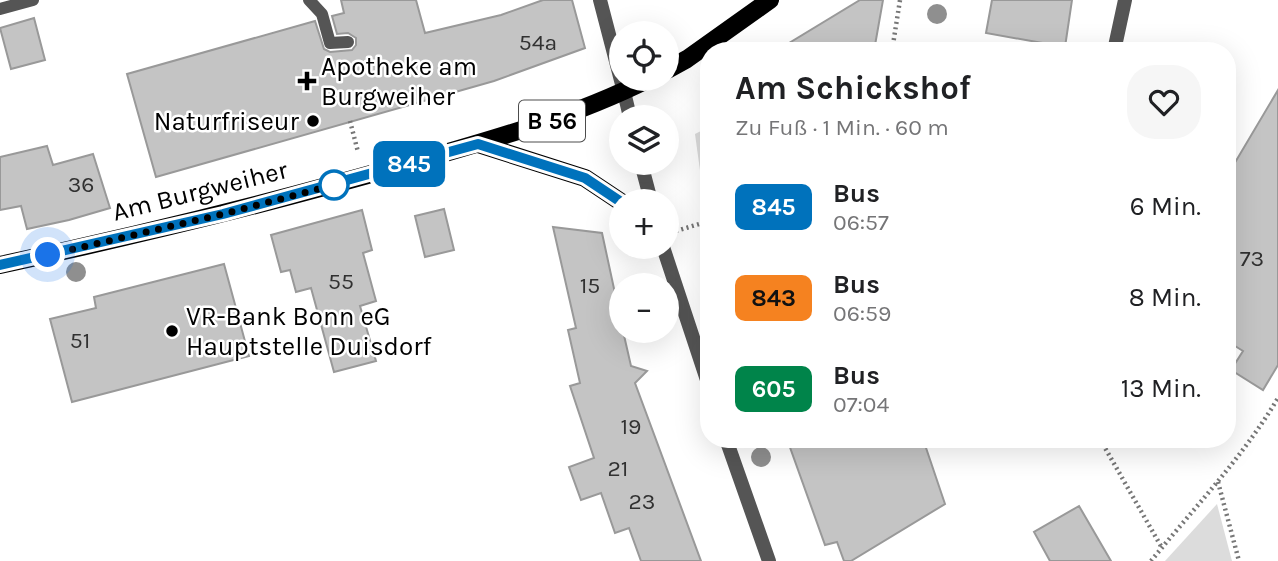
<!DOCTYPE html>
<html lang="de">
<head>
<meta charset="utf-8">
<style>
  :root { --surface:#fff; --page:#f6f6f6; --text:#202124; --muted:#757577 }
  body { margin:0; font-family:Karla,sans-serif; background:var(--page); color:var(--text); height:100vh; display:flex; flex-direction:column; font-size:26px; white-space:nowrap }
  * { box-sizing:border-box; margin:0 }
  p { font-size:23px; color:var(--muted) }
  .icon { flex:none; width:38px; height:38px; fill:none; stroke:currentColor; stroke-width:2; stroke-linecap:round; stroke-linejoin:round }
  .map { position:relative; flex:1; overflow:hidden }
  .panel { position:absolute; left:700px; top:42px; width:536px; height:406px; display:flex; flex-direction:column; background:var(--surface); border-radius:28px; box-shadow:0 7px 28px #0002 }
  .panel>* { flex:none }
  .badge { padding:0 14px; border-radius:10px; font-size:24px; line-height:46px }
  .buttons { position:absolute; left:609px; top:21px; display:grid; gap:14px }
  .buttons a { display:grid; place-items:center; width:70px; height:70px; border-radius:50%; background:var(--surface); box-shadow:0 7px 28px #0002; font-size:35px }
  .you { position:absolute; width:35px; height:35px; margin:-18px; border:5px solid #fff; border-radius:50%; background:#1a73e8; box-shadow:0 0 0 10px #1a73e833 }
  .map>.badge { position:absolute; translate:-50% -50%; box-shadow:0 0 0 4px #fff }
  .round { display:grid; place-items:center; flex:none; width:74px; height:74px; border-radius:28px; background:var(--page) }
  .headline { display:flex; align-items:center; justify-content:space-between; height:119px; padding:0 35px }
  h1 { font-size:33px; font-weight:700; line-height:52px }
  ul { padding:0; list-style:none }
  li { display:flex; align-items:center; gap:21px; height:91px; padding:0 35px }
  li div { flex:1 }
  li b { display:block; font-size:26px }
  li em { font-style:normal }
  li .badge { min-width:77px; font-weight:700; text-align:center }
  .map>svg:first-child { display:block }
</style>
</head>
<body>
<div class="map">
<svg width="1278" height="561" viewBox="0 0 1278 561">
  <rect width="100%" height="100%" fill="#fff"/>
  <g fill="#dcdcdc">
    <path d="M709 127V213L706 214 695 134Z"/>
    <path d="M1217 504 1232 561H1165Z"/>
  </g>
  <g fill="#c4c4c4" stroke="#999" stroke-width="2">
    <path d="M341 0H416L425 33 501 15 543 0H572L585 48 494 81 156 177 127 74 315 21 324 49 330 52 352 50 356 45V38L348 33 337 34 332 16 344 13Z"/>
    <path d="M860 0H883L874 51H776Z"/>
    <path d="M992 0H1072L1065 47 986 33Z"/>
    <path d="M34 18 45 60 11 69 0 28Z"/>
    <path d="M1278 90V365L1263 390 1231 370 1243 351 1227 341V176Z"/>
    <path d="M47 146 53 165 93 154 110 208 69 220 27 229 21 206 0 210V157Z"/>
    <path d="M444 209 454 250 425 257 415 216Z"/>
    <path d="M362 210 372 250 363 253 376 301 360 306 376 361 334 372 311 288 296 292 290 270 281 272 271 235Z"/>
    <path d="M553 227 602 233 621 321V331H623L631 366 647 371 635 383 701 561H641L629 528 615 533 601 493 581 500 569 467 594 458 570 386 580 383 568 330 576 328Z"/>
    <path d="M224 264 249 356 72 402 50 319 96 308 94 297Z"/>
    <path d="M787 439H923L945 504 851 561H844L837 542 825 545Z"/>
    <path d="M1079 506 1111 561H1050L1034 532Z"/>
  </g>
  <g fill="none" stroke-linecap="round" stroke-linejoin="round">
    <g stroke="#777" stroke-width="4.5" stroke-dasharray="2 3.5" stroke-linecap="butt">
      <path d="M892 51 900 0"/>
      <path d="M350 121 358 152"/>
      <path d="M676 231 709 221"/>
      <path d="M1100 439 1162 548"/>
      <path d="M1218 482 1239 561"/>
      <path d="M1151 561C1194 508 1243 457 1278 398"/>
    </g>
    <g stroke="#555" stroke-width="12">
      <path d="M309 0 322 14 330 43 348 42"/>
      <path d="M0 9 33 0"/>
    </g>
    <g stroke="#555" stroke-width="14">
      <path d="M600 0 624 92"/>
      <path d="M1114 51 1125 0"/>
    </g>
    <g stroke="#555" stroke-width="14">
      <path d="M624 92 630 117"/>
      <path d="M641 163 651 201"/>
      <path d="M663 247 709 386"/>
      <path d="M726 439 769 561"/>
    </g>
    <g stroke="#000" stroke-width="18">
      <path d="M667 70 687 59 770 0"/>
      <path d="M478 144 585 178 621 202"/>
      <path d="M0 265C135 236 270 203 403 165 487 141 571 118 649 79"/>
    </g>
  </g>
  <g fill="#8f8f8f">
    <circle cx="937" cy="14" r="10"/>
    <circle cx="76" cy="272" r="10"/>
    <circle cx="761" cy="457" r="10"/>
  </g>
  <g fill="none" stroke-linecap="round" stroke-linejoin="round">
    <defs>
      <path id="line" d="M0 265 223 214 478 144 585 178 621 202"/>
    </defs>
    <use href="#line" stroke="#fff" stroke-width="16"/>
    <use href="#line" stroke="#0072bc" stroke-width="10"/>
    <path stroke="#000" stroke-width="7" stroke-dasharray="0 12.6" d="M48 255 223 214 334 185"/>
  </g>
  <g fill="#000" stroke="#fff" stroke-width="2.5">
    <path d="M303.5 70.5h7v7h7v7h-7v7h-7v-7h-7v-7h7z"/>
    <circle cx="313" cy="121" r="7"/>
    <circle cx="172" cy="331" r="7"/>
  </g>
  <circle fill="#fff" stroke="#0072bc" stroke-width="3.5" cx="334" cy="185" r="14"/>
  <g text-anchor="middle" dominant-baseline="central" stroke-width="5" stroke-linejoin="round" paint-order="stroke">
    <g font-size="23" fill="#313131">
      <text x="538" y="42">54a</text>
      <text x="81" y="184">36</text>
      <text x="1252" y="258">73</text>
      <text x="341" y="281">55</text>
      <text x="590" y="285">15</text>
      <text x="80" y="340">51</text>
      <text x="631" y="426">19</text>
      <text x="618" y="468">21</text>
      <text x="642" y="501">23</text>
    </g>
    <rect fill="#fff" stroke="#4c4c4c" stroke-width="2" x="519" y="100.5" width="66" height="41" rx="5"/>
    <g font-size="24" font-weight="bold" fill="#000">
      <text x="552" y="121">B 56</text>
    </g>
    <g font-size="26" fill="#000" stroke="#fff" text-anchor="start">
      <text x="321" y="66">Apotheke am<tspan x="321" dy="30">Burgweiher</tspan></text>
      <text x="299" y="121" text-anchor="end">Naturfriseur</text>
      <text x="186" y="316">VR-Bank Bonn eG<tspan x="186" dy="30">Hauptstelle Duisdorf</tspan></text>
    </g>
    <g font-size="26" fill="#000" stroke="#fff">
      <text transform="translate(200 191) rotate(-14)">Am Burgweiher</text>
    </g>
  </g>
</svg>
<div class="buttons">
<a><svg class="icon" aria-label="locate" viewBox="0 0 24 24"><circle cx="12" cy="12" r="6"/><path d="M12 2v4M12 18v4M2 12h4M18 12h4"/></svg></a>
<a><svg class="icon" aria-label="layers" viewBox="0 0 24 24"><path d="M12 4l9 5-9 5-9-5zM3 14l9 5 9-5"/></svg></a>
<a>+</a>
<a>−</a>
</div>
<div class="you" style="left:48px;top:255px"></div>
<b class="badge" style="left:409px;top:164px;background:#0072bc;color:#fff">845</b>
<section class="panel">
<div class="headline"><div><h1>Am Schickshof</h1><p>Zu Fuß · 1 Min. · 60 m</p></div><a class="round"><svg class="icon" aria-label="heart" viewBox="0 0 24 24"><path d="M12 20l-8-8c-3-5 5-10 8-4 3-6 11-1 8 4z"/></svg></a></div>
<ul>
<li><span class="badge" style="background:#0072bc;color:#fff">845</span><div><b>Bus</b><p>06:57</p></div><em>6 Min.</em></li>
<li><span class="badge" style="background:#f58220;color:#111">843</span><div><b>Bus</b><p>06:59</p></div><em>8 Min.</em></li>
<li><span class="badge" style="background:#00844a;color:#fff">605</span><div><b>Bus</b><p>07:04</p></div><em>13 Min.</em></li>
</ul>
</section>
</div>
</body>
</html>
